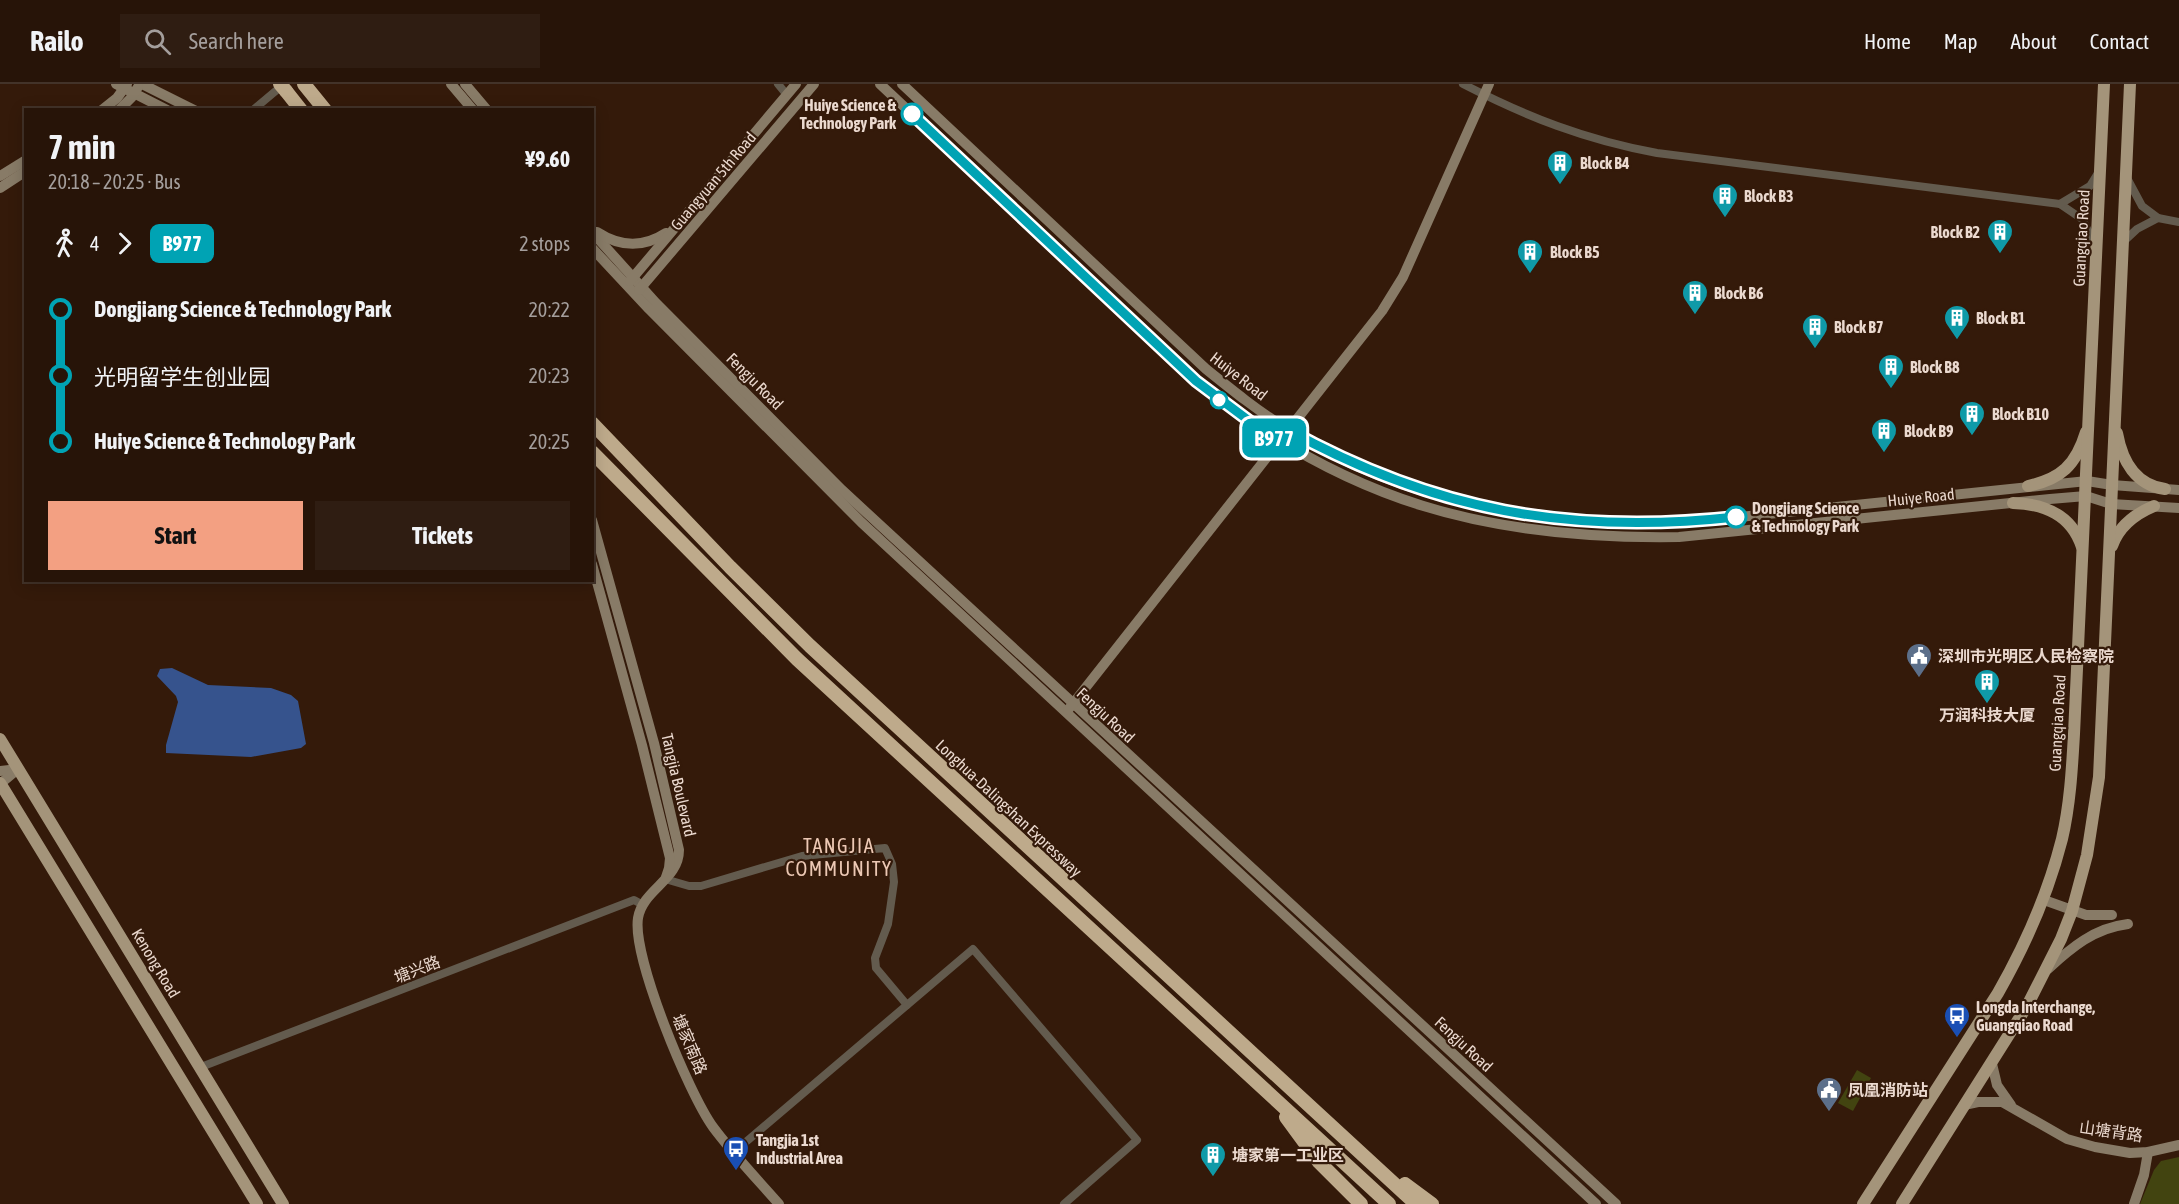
<!DOCTYPE html>
<html lang="en">
<head>
<meta charset="utf-8">
<style>
  :root { --surface:#271408; --page:#2f1d12; --text:#f1f3f6; --muted:#a49e9c; --line:#433329; --accent:#f3a082 }
  body { margin:0; font-family:"Asap Condensed","Noto Sans SC",sans-serif; background:var(--page); color:var(--text); height:100vh; display:flex; flex-direction:column; font-size:22px; white-space:nowrap }
  * { box-sizing:border-box; margin:0 }
  p { font-size:20px; color:var(--muted) }
  .icon { flex:none; width:33px; height:33px; fill:none; stroke:currentColor; stroke-width:2; stroke-linecap:round; stroke-linejoin:round }
  .map { position:relative; flex:1; overflow:hidden }
  .details { position:absolute; left:24px; top:24px; width:570px; height:474px; display:flex; flex-direction:column; background:var(--surface); border-radius:0px; box-shadow:0 3px 15px #0003,0 0 0 2px var(--line) }
  .details>* { flex:none }
  .badge { padding:0 12px; border-radius:9px; font-size:21px; line-height:39px }
  .map>.badge { position:absolute; translate:-50% -50%; box-shadow:0 0 0 3px #fff }
  .legs { display:flex; align-items:center; gap:9px; height:66px; padding:0 24px; font-size:20px }
  .legs p { margin-inline-start:auto }
  .summary { display:flex; align-items:center; justify-content:space-between; height:102px; padding:0 24px }
  h1 { font-size:33px; font-weight:700; line-height:45px }
  .primary-button { display:flex; gap:12px; margin-top:auto; padding:12px 24px }
  .primary-button a { flex:1; height:69px; border-radius:0px; background:var(--accent); color:#111; font-size:24px; font-weight:700; line-height:69px; text-align:center }
  .primary-button a+a { background:var(--page); color:var(--text) }
  ul { padding:0 24px; list-style:none }
  li { display:flex; align-items:center; gap:21px; height:66px; font-size:22px }
  li i { display:grid; place-items:center; width:9px; height:100%; margin:0 8px; background:currentColor }
  li i::after { content:''; width:15px; height:15px; margin:-8px; border:4px solid; border-radius:50%; background:var(--surface) }
  li p { margin-inline-start:auto }
  li:first-child i { background:linear-gradient(#0000 50%,currentColor 0) }
  li:last-child i { background:linear-gradient(currentColor 50%,#0000 0) }
  header { display:flex; align-items:center; gap:36px; box-sizing:border-box; height:84px; padding:0 30px; background:var(--surface); border-bottom:2px solid var(--line) }
  header strong { font-size:28px }
  nav { display:flex; gap:33px; margin-inline-start:auto; font-size:21px }
  .search { width:420px; height:54px; background:var(--page); display:flex; align-items:center; gap:15px; box-sizing:border-box; padding:0 21px; border-radius:0px; color:var(--muted); font-size:22px }
  .map>svg:first-child { display:block }
</style>
</head>
<body>
<header>
<strong>Railo</strong>
<div class="search"><svg class="icon" aria-label="search" viewBox="0 0 24 24"><circle cx="10" cy="10" r="6"/><path d="M15 15l6 6"/></svg>Search here</div>
<nav><a>Home</a><a>Map</a><a>About</a><a>Contact</a></nav>
</header>
<div class="map">
<svg width="2179" height="1120" viewBox="0 0 2179 1120">
  <rect width="100%" height="100%" fill="#341a0a"/>
  <g fill="#424410">
    <path d="M1857 986 1871 994 1853 1027 1838 1019Z"/>
    <path d="M2179 1073V1120H2140L2154 1086 2161 1077Z"/>
  </g>
  <path fill="#36538d" d="M172 584 208 601 271 604 291 611 298 617 306 660 301 664 251 673 166 669V661L178 618 176 612 157 592 160 585Z"/>
  <g fill="none" stroke-linecap="round" stroke-linejoin="round">
    <g stroke="#635b4e" stroke-width="8">
      <path d="M778 0 787 11"/>
      <path d="M1463 0C1527 33 1586 56 1657 69L2060 120 2082 135 2095 160"/>
      <path d="M253 26 284 0"/>
      <path d="M2060 120 2090 102 2098 89"/>
      <path d="M2158 134 2179 138"/>
      <path d="M2123 158 2137 145 2158 134 2142 122 2127 94"/>
      <path d="M665 795 689 802H701L802 772 885 764 892 780 894 798 888 840 875 874 876 884 907 921"/>
      <path d="M201 983 634 816 643 821"/>
      <path d="M734 1068 973 865 1137 1056 1064 1120"/>
    </g>
    <g stroke="#887b67" stroke-width="10">
      <path d="M116 0 167 26"/>
      <path d="M142 0 194 26"/>
      <path d="M451 0 473 26"/>
      <path d="M465 0 487 26"/>
      <path d="M880 0 1196 297C1346 418 1487 456 1679 453L2050 415 2086 412 2111 420 2179 424"/>
      <path d="M902 0 1206 285C1232 306 1258 327 1287 345 1421 429 1575 447 1730 434L2087 397 2112 401 2179 406"/>
      <path d="M102 26 117 14 127 0"/>
      <path d="M119 26 132 13 138 3"/>
      <path d="M0 92 26 76"/>
      <path d="M0 104 26 87"/>
      <path d="M592 148 656 219 842 406 1616 1120"/>
      <path d="M597 148C620 163 643 164 666 149"/>
      <path d="M592 164 649 225 861 438 1596 1120"/>
      <path d="M630 197 796 0"/>
      <path d="M639 206 814 0"/>
      <path d="M592 436 654 659 679 766C679 796 643 805 638 834 632 873 689 1010 713 1043 733 1070 757 1095 779 1120"/>
      <path d="M592 480 642 661 670 774 669 784 666 793"/>
      <path d="M1068 626 1382 227 1403 193 1489 0"/>
      <path d="M0 687 18 685"/>
      <path d="M0 700 18 685"/>
      <path d="M2044 816 2086 831H2112"/>
      <path d="M2048 885C2071 864 2094 844 2128 840"/>
      <path d="M1992 980 1997 1001 2011 1021"/>
      <path d="M1964 1021 1978 1018H2002L2067 1055 2095 1063 2130 1069 2148 1068 2179 1061"/>
      <path d="M2134 1120 2144 1091 2148 1068"/>
    </g>
    <g stroke="#a4947a" stroke-width="12">
      <path d="M2117 349C2122 377 2136 401 2165 405"/>
      <path d="M2028 402C2061 395 2076 381 2086 348"/>
      <path d="M2013 419C2044 420 2071 430 2082 463"/>
      <path d="M2112 462C2119 442 2135 430 2154 422"/>
      <path d="M0 655 283 1120"/>
      <path d="M0 699 257 1120"/>
      <path d="M1863 1120 1998 909C2026 860 2048 810 2062 755 2070 721 2072 685 2074 650L2104 0"/>
      <path d="M1902 1120 2027 922 2061 855 2072 827 2087 771 2099 693 2130 0"/>
    </g>
    <g stroke="#beaa8b" stroke-width="14">
      <path d="M304 0 325 26"/>
      <path d="M286 7 301 26"/>
      <path d="M592 339 730 483 810 562 1416 1120"/>
      <path d="M592 368 797 575 1389 1120"/>
      <path d="M1286 1033 1319 1078 1361 1120"/>
      <path d="M1405 1100 1432 1120"/>
    </g>
    <path stroke="#beaa8b" stroke-width="14" d="M280 0 286 7"/>
  </g>
  <g fill="none" stroke-linecap="round" stroke-linejoin="round">
    <defs>
      <path id="line-1" d="M912 30 1196 297 1256 342 1279 357 1288 346C1435 427 1569 451 1736 433"/>
    </defs>
    <use href="#line-1" stroke="#fff" stroke-width="14"/>
    <use href="#line-1" stroke="#00a3b4" stroke-width="9"/>
  </g>
  <defs>
    <symbol id="building-pin" viewBox="-11 -11 22 30"><path d="M0 17L-7.5 6A9.5 9.5 0 1 1 7.5 6Z" fill="#0f9aa8" stroke="#341a0a"/><path d="M-4-6H4V6H1V3H-1V6H-4ZM-2.5-4.3h1.7v1.8h-1.7ZM.8-4.3h1.7v1.8H.8ZM-2.5-1h1.7V.8h-1.7ZM.8-1h1.7V.8H.8Z" fill="#fff"/></symbol>
    <symbol id="civic-pin" viewBox="-11 -11 22 30"><path d="M0 17L-7.5 6A9.5 9.5 0 1 1 7.5 6Z" fill="#5c6f8a" stroke="#341a0a"/><path d="M-.6-6.5H3V-4.5H.6V-3L4-1V1h2V6H-6V1h2V-1L-.6-3ZM-1.2 2.5V6h2.4V2.5Z" fill="#fff"/></symbol>
    <symbol id="bus-pin" viewBox="-11 -11 22 30"><path d="M0 17L-7.5 6A9.5 9.5 0 1 1 7.5 6Z" fill="#1a4fb4" stroke="#341a0a"/><path d="M-5-6H5V4H4V6H2V4H-2V6H-4V4H-5ZM-3.5-4V0h7V-4ZM-3.5 1.2v1.5H-2V1.2ZM2 1.2v1.5H3.5V1.2Z" fill="#fff"/></symbol>
  </defs>
  <g fill-rule="evenodd">
    <use href="#building-pin" x="1545" y="64" width="30" height="40"/>
    <use href="#building-pin" x="1710" y="97" width="30" height="40"/>
    <use href="#building-pin" x="1985" y="133" width="30" height="40"/>
    <use href="#building-pin" x="1515" y="153" width="30" height="40"/>
    <use href="#building-pin" x="1680" y="194" width="30" height="40"/>
    <use href="#building-pin" x="1942" y="219" width="30" height="40"/>
    <use href="#building-pin" x="1800" y="228" width="30" height="40"/>
    <use href="#building-pin" x="1876" y="268" width="30" height="40"/>
    <use href="#building-pin" x="1957" y="315" width="30" height="40"/>
    <use href="#building-pin" x="1869" y="332" width="30" height="40"/>
    <use href="#civic-pin" x="1904" y="557" width="30" height="40"/>
    <use href="#building-pin" x="1972" y="583" width="30" height="40"/>
    <use href="#bus-pin" x="1942" y="917" width="30" height="40"/>
    <use href="#civic-pin" x="1814" y="991" width="30" height="40"/>
    <use href="#bus-pin" x="721" y="1050" width="30" height="40"/>
    <use href="#building-pin" x="1198" y="1056" width="30" height="40"/>
  </g>
  <g fill="#fff" stroke="#00a3b4" stroke-width="3">
    <circle cx="912" cy="30" r="10"/>
    <circle cx="1219" cy="316" r="8"/>
    <circle cx="1736" cy="433" r="10"/>
  </g>
  <g text-anchor="middle" dominant-baseline="central" stroke-width="4.5" stroke-linejoin="round" paint-order="stroke">
    <g font-size="16" font-weight="bold" fill="#ebd9cf" stroke="#341a0a" text-anchor="end">
      <text x="896" y="21">Huiye Science &amp;<tspan x="896" dy="18">Technology Park</tspan></text>
      <text x="1752" y="424" text-anchor="start">Dongjiang Science<tspan x="1752" dy="18">&amp; Technology Park</tspan></text>
    </g>
    <g font-size="16" font-weight="bold" fill="#ebd9cf" stroke="#341a0a" text-anchor="start">
      <text x="1580" y="79">Block B4</text>
      <text x="1744" y="112">Block B3</text>
      <text x="1980" y="148" text-anchor="end">Block B2</text>
      <text x="1550" y="168">Block B5</text>
      <text x="1714" y="209">Block B6</text>
      <text x="1976" y="234">Block B1</text>
      <text x="1834" y="243">Block B7</text>
      <text x="1910" y="283">Block B8</text>
      <text x="1992" y="330">Block B10</text>
      <text x="1904" y="347">Block B9</text>
      <text x="1938" y="572">深圳市光明区人民检察院</text>
      <text x="1987" y="631" text-anchor="middle">万润科技大厦</text>
      <text x="1976" y="923">Longda Interchange,<tspan x="1976" dy="18">Guangqiao Road</tspan></text>
      <text x="1848" y="1006">凤凰消防站</text>
      <text x="756" y="1056">Tangjia 1st<tspan x="756" dy="18">Industrial Area</tspan></text>
      <text x="1232" y="1071">塘家第一工业区</text>
    </g>
    <g font-size="16" fill="#ebd9cf" stroke="#341a0a">
      <text transform="translate(713 97) rotate(-50)">Guangyuan 5th Road</text>
      <text transform="translate(2081 154) rotate(-87)">Guangqiao Road</text>
      <text transform="translate(1239 292) rotate(38)">Huiye Road</text>
      <text transform="translate(755 297) rotate(45)">Fengju Road</text>
      <text transform="translate(1921 413) rotate(-6)">Huiye Road</text>
      <text transform="translate(1106 631) rotate(43)">Fengju Road</text>
      <text transform="translate(2057 639) rotate(-87)">Guangqiao Road</text>
      <text transform="translate(679 701) rotate(77)">Tangjia Boulevard</text>
      <text transform="translate(1009 724) rotate(43)">Longhua-Dalingshan Expressway</text>
      <text transform="translate(156 879) rotate(59)">Kenong Road</text>
      <text transform="translate(417 885) rotate(-21)">塘兴路</text>
      <text transform="translate(690 960) rotate(67)">塘家南路</text>
      <text transform="translate(1464 960) rotate(43)">Fengju Road</text>
      <text transform="translate(2111 1047) rotate(8)">山塘背路</text>
    </g>
    <g font-size="20" letter-spacing="1.5" fill="#ecc8b4" stroke="#341a0a">
      <text x="839" y="761">TANGJIA<tspan x="839" dy="23">COMMUNITY</tspan></text>
    </g>
  </g>
</svg>
<b class="badge" style="left:1274px;top:354px;background:#00a3b4;color:#fff">B977</b>
<section class="details">
<div class="summary"><div><h1>7 min</h1><p>20:18 – 20:25 · Bus</p></div><b>¥9.60</b></div>
<div class="legs"><svg class="icon" aria-label="walk" viewBox="0 0 24 24"><circle cx="13" cy="4" r="2"/><path d="M13 8l-2 6 4 7M11 14l-3 7M7 12l3-4h3l4 4"/></svg>4<svg class="icon" aria-label="forward" viewBox="0 0 24 24"><path d="M9 5l7 7-7 7"/></svg><b class="badge" style="background:#00a3b4;color:#fff">B977</b><p>2 stops</p></div>
<ul>
<li><i style="color:#00a3b4"></i><b>Dongjiang Science &amp; Technology Park</b><p>20:22</p></li>
<li><i style="color:#00a3b4"></i><span>光明留学生创业园</span><p>20:23</p></li>
<li><i style="color:#00a3b4"></i><b>Huiye Science &amp; Technology Park</b><p>20:25</p></li>
</ul>
<div class="primary-button"><a>Start</a><a>Tickets</a></div>
</section>
</div>
</body>
</html>
